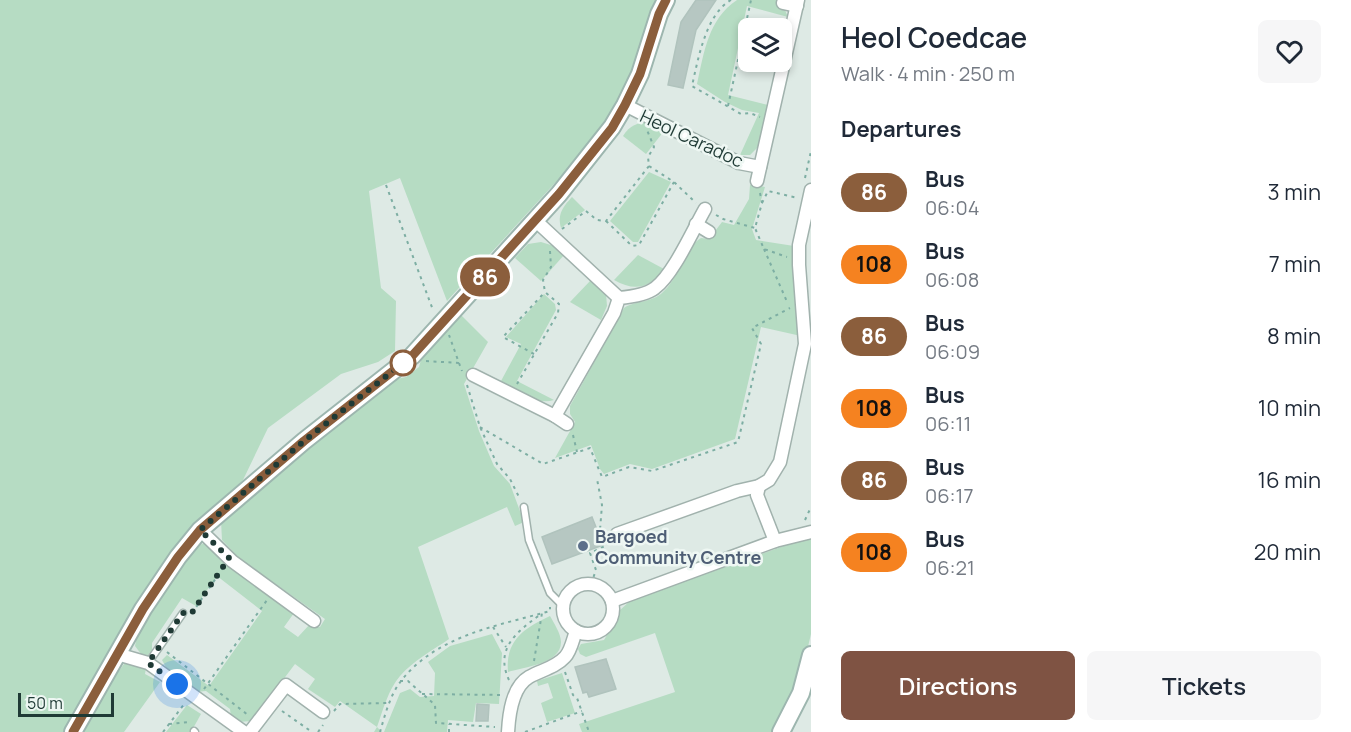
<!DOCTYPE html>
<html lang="en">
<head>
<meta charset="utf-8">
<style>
  :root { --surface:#fff; --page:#f6f6f7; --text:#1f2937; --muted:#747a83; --accent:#7f5343 }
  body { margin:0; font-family:Manrope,sans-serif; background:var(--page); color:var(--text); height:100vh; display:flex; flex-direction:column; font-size:22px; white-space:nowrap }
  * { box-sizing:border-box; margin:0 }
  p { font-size:20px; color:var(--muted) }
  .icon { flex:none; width:33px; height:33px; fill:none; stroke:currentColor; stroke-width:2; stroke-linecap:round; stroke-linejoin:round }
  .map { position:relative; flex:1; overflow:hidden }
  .drawer { display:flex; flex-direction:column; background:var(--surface); width:540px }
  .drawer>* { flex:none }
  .badge { padding:0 12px; border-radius:20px; font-size:21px; line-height:39px }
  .fabs { position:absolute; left:738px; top:18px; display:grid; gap:12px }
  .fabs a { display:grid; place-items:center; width:54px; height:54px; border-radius:9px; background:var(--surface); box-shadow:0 3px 9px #0003; font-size:30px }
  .scale { position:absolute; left:18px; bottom:15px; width:96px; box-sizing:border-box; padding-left:6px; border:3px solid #1f3a35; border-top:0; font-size:16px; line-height:21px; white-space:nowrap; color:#1f3a35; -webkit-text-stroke:4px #eef7f3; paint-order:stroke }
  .you { position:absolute; width:30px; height:30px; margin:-15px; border:4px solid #fff; border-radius:50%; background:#1a73e8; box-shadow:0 0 0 9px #1a73e833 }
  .map>.badge { position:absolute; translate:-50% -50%; box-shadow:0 0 0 3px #fff }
  h2 { padding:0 30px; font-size:22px; line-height:54px }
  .round { display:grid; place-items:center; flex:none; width:63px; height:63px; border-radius:9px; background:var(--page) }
  .summary { display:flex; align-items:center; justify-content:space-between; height:102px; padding:0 30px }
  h1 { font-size:28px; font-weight:600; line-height:45px }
  .button { display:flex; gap:12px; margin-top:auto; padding:12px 30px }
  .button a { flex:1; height:69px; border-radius:9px; background:var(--accent); color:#fff; font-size:24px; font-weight:600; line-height:69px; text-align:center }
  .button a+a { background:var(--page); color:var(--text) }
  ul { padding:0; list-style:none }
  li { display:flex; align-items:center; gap:18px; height:72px; padding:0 30px }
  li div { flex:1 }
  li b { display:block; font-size:22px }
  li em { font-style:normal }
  li .badge { min-width:66px; font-weight:700; text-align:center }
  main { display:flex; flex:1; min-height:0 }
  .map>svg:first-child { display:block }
</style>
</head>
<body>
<main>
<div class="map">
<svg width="811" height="732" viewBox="0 0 811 732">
  <rect width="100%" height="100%" fill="#deeae5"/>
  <g fill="#b6dcc3">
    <path d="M0 0H659L632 73 609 124 447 301 400 178 369 191 381 288 396 301 395 351 378 362 341 374 268 428 243 480 168 556 149 583 66 732H0Z"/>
    <path d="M737 0H780L779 5 785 10 788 17 747 6 728 95 768 105 760 145 750 155H740L759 113 742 110 725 102 697 84C704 53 708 19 737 0Z"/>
    <path d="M650 121 664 131 646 154 623 136C630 125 637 123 650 121Z"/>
    <path d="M649 172 671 182 638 242H633L610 221Z"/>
    <path d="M750 185 765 187 752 229 756 240 794 246 801 336 761 327 735 439 652 469 630 464 604 474 600 469 591 445 555 458 575 422 570 414V406L624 308C636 300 652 303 663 292 680 277 681 251 701 238L709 239 722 222 734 225 749 199Z"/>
    <path d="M572 197 585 210 561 228C557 214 563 207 572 197Z"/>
    <path d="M541 242 554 246 564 255 541 281 515 258 528 244Z"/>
    <path d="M638 255 664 269C650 288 635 292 614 280Z"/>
    <path d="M591 280 606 294 607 306 601 320 570 302Z"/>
    <path d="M544 294 555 304 556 310 517 381 554 400C536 406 517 390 501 381L521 344 506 337Z"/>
    <path d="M461 315 488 342 464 384 479 431 494 466 510 484 524 522 515 526 507 507 418 547 449 639C433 650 413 661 400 676 388 690 383 710 377 727L382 732H374L377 727 340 701 335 707 308 689 315 679 295 664 252 721 238 722 231 717 230 709 206 691 196 692 168 671 162 660 167 655 209 686 262 611 217 576 196 606 182 598 152 643V650L148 655 141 654 135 646 137 636 171 576 192 549 204 543 216 549 223 561 294 613 284 627 298 637 310 624 320 627 325 619 239 558 222 540 221 521 261 482 392 380 406 377 419 367 422 356Z"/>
    <path d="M806 538 811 540V634L801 676 774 732H582L579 724 675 692 655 633 586 657 580 654 578 649 581 644 604 640 616 620 619 611 630 601Z"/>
    <path d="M550 616C554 623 561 634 561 642 561 664 524 667 508 672 505 641 524 628 550 616Z"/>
    <path d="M492 634 502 653 499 704 476 703 473 722 448 720 447 732H384L400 693 410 689 420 697 434 696 435 673 428 662 450 646Z"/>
    <path d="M134 661 146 668 145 674 160 682 124 732H82L113 679 124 664Z"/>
    <path d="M562 673 575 713 547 722 541 703 553 698 548 683 538 686 537 681Z"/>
    <path d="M187 705 201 714 191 732H166Z"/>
  </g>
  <g fill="#b6c7c2" stroke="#b0c3bd" stroke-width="1.5">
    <path d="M696 0H716L696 30 683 88 668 85 681 22Z"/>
    <path d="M592 517 603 545 552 564 542 537Z"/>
    <path d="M606 659 616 689 589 697 587 692 583 693 575 667Z"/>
    <path d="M477 704 489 705 488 721H476Z"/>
  </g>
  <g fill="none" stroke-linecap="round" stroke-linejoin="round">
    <defs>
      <g id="lane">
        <path d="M524 507 529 540 550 593 563 606"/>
        <path d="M148 663 183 613"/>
        <path d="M194 731 195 732"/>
      </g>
      <g id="street">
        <path d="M783 3 797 6"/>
        <path d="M625 105 739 163 760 167"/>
        <path d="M757 181 798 0"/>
        <path d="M536 221 619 298"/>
        <path d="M696 224 709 232"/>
        <path d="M473 375 555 416 567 424"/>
        <path d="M555 416 614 313 619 298C630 297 646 295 655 288 673 275 693 230 705 209"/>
        <path d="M759 486 757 495 775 541"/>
        <path d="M200 530 232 561 314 621"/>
        <path d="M617 534 737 491 759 486 769 480 780 462 805 344 799 265V245L811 190"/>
        <circle cx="588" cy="609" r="25"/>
        <path d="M612 601 775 541 811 532"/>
        <path d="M117 654 148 663 244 732"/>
        <path d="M250 732 286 685 323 712"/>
        <path d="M508 732C509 714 512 687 529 677 541 670 555 668 565 657 571 651 573 639 576 631"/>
      </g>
      <g id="secondary">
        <path d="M73 732 143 609 178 557 200 530 304 441 412 356 559 194 612 127 625 105 640 74 659 14 666 0"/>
        <path d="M781 732 801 693 811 655"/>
      </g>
    </defs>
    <use href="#lane" stroke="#a1b2ad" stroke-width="9"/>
    <use href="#street" stroke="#a1b2ad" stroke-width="15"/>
    <use href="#secondary" stroke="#9db6af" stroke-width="20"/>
    <g stroke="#7daea3" stroke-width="2" stroke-dasharray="3 4.5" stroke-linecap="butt">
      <path d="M731 0C706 14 698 59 692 86L741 114 750 113 760 117"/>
      <path d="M728 106 751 0"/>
      <path d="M649 166 674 182 696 203"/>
      <path d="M805 178 811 151"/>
      <path d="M386 185 433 310"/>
      <path d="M760 193 762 203 755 228 764 249 787 257"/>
      <path d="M762 203 768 191 798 198"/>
      <path d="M716 215 723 219 755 228"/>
      <path d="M606 221 632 246 639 245 674 182"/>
      <path d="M562 229 586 211 597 220 606 221 649 166 648 157 654 147 647 130"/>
      <path d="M764 249 788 304"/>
      <path d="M534 354 503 337 545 292"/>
      <path d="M426 361 459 363 449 335"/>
      <path d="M459 363 462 371"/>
      <path d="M517 384 558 313 559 304 545 292 543 280 551 267 550 251"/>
      <path d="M467 385 480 427 497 464 510 479 520 499"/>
      <path d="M480 427 543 464 590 448 602 477 629 467 652 471 738 442 761 344 752 328 790 308"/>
      <path d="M573 435 577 452"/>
      <path d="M805 520 811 507"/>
      <path d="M591 584 596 570 590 553 605 546 600 530 602 505 597 479"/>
      <path d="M192 613 223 568"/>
      <path d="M493 627 506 647"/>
      <path d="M167 652 248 715"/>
      <path d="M534 661 542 613"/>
      <path d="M565 672 573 695 577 698 589 732"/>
      <path d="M509 680C494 648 518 631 541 614"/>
      <path d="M400 681H408L435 705 436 723 495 727"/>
      <path d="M204 689 267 600"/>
      <path d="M422 694 503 695"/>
      <path d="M282 711 312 732"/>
      <path d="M334 711 340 704 388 703"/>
      <path d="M169 724 190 722"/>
      <path d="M163 732 185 703"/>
      <path d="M318 732 323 725"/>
      <path d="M380 732C385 715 390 695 401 681 437 635 497 626 550 611V607"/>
      <path d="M449 732V724"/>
      <path d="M525 732 582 711"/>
    </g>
    <use href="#lane" stroke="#fff" stroke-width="6"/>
    <use href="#street" stroke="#fff" stroke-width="12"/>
    <use href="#secondary" stroke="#fff" stroke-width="16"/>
  </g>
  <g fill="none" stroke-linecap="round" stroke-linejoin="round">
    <defs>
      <path id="line" d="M73 732 143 609 178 557 200 530 304 441 412 356 559 194 612 128 625 105 640 74 659 14 666 0"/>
    </defs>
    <use href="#line" stroke="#fff" stroke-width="14"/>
    <use href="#line" stroke="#8b5e3c" stroke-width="9"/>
    <path stroke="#1f3a35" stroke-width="6" stroke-dasharray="0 10.8" d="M177 684 148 663 183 613 191 614 229 558 200 530 304 441 403 363"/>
  </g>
  <circle fill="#fff" stroke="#8b5e3c" stroke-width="3" cx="403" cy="363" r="12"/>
  <circle fill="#5c6f8a" stroke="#eef7f3" stroke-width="2" cx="583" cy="546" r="6"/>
  <g text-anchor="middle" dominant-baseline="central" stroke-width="5" stroke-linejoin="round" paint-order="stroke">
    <g font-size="18" fill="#1f3a35" stroke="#eef7f3">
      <text transform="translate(692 138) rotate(25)">Heol Caradoc</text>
    </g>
    <g font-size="18" font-weight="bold" fill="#4e5e75" stroke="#eef7f3" text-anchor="start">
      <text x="595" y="536">Bargoed<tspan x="595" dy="21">Community Centre</tspan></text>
    </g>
  </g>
</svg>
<div class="fabs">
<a><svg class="icon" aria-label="layers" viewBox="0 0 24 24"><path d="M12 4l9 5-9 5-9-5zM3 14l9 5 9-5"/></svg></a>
</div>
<div class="scale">50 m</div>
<div class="you" style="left:177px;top:684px"></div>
<b class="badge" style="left:485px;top:277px;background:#8b5e3c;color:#fff">86</b>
</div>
<section class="drawer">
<div class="summary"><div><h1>Heol Coedcae</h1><p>Walk · 4 min · 250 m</p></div><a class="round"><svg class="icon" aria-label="heart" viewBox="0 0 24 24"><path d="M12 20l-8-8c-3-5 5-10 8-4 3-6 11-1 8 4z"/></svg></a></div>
<h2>Departures</h2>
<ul>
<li><span class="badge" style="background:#8b5e3c;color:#fff">86</span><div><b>Bus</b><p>06:04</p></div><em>3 min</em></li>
<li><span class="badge" style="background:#f58220;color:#111">108</span><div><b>Bus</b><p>06:08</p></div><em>7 min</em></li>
<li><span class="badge" style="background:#8b5e3c;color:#fff">86</span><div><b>Bus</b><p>06:09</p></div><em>8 min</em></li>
<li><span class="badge" style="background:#f58220;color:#111">108</span><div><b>Bus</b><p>06:11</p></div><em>10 min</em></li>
<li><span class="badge" style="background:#8b5e3c;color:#fff">86</span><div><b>Bus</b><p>06:17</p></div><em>16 min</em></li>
<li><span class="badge" style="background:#f58220;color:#111">108</span><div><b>Bus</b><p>06:21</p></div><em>20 min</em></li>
</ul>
<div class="button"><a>Directions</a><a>Tickets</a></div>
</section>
</main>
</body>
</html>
